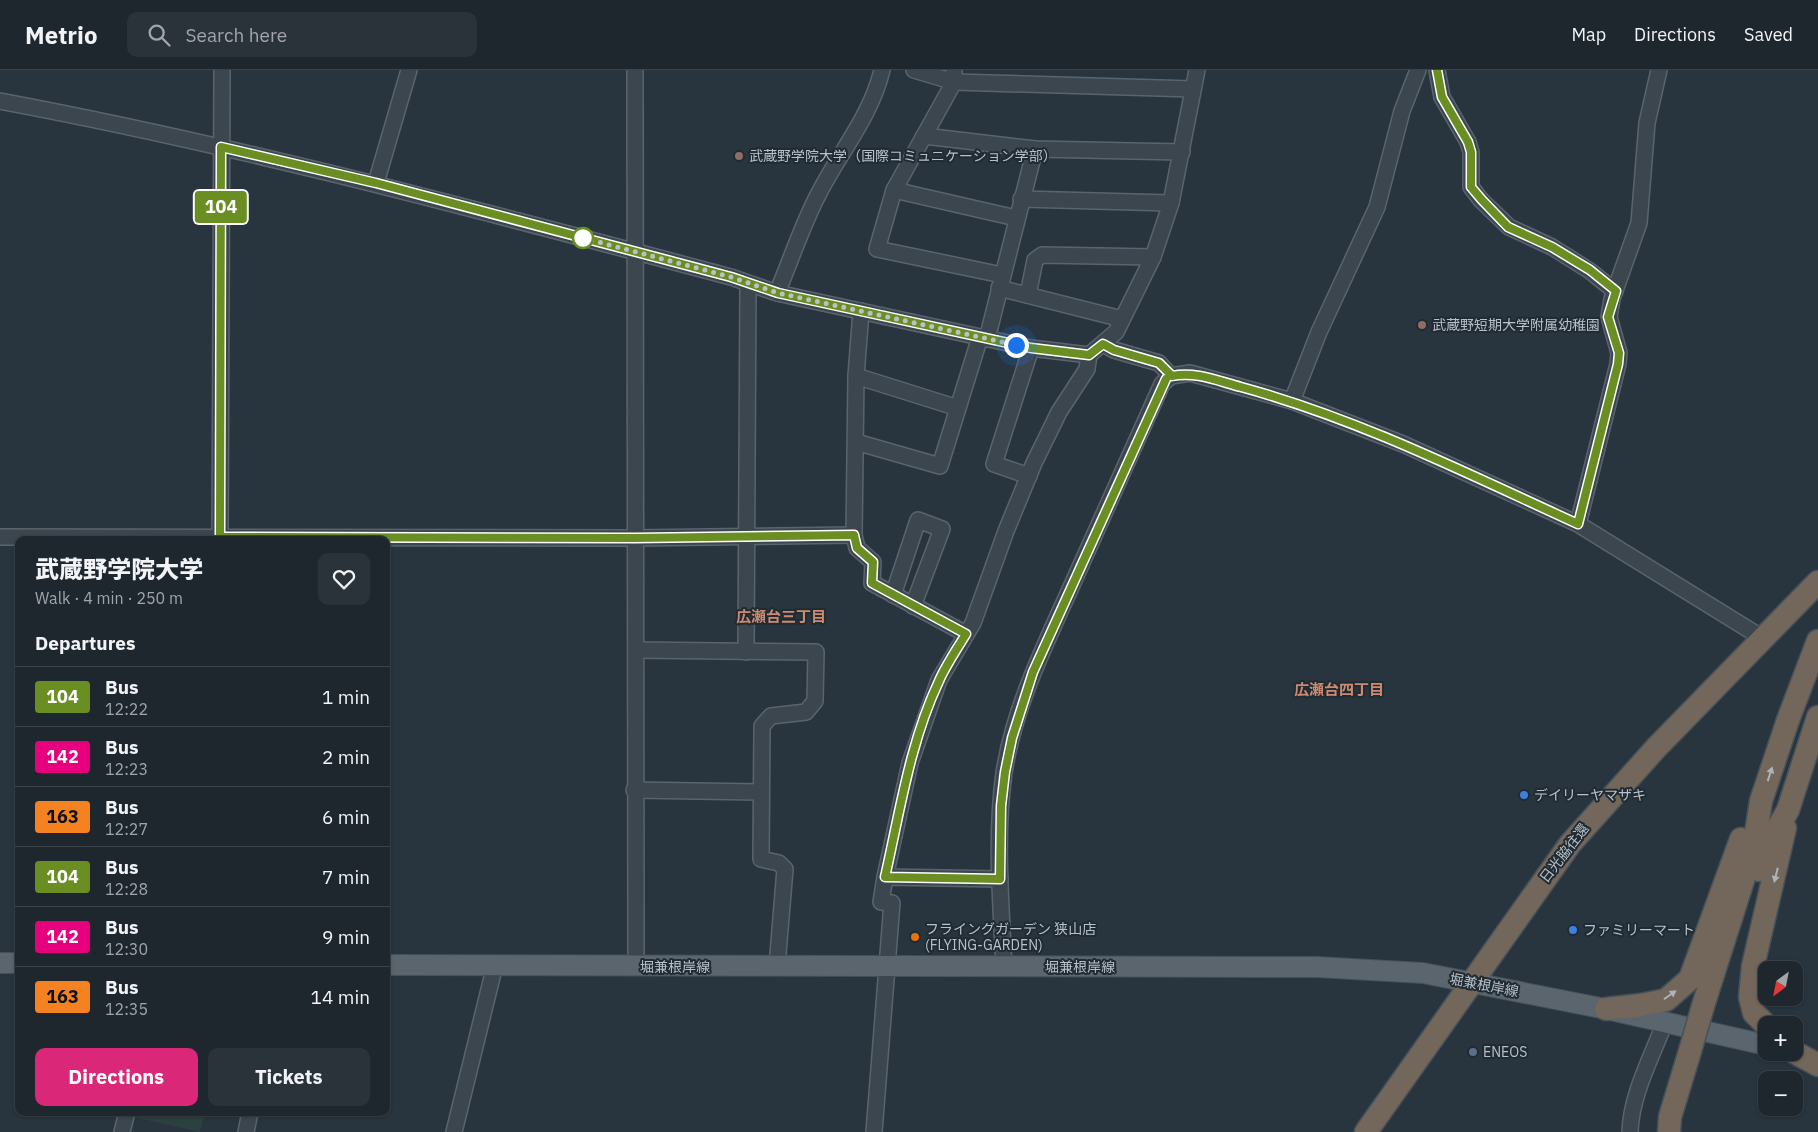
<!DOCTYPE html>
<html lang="en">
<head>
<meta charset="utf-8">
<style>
  :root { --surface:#1e272e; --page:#2b333a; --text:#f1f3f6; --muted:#a1a5aa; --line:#3c444a; --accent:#db2777 }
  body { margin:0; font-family:"IBM Plex Sans","Noto Sans JP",sans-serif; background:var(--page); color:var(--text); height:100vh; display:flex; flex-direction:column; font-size:19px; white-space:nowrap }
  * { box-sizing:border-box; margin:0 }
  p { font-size:16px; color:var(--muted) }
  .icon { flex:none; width:28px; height:28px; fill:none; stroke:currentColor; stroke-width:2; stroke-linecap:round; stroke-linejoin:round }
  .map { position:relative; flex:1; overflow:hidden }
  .drawer { position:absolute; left:15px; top:466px; width:375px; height:580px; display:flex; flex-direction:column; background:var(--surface); border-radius:10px; box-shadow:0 1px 4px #0004,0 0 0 1px var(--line) }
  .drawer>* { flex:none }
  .badge { padding:0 10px; border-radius:4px; font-size:18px; line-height:32px }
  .needle { width:32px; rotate:212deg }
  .controls { position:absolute; left:1758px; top:891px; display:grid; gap:10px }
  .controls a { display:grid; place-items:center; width:45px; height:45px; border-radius:10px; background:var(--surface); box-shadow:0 1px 4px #0004,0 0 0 1px var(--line); font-size:25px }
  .you { position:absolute; width:25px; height:25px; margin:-12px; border:4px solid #fff; border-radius:50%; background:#1a73e8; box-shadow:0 0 0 8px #1a73e833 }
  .map>.badge { position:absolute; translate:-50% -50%; box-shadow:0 0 0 2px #fff }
  h2 { padding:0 20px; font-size:19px; line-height:45px }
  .round { display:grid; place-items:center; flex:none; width:52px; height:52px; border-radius:10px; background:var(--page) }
  .headline { display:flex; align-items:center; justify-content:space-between; height:85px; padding:0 20px }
  h1 { font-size:24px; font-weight:800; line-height:38px }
  .primary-button { display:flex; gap:10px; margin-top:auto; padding:10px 20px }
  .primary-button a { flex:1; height:58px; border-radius:10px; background:var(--accent); color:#fff; font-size:20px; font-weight:800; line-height:58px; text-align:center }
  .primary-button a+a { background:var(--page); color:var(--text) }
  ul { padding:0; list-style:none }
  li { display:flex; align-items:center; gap:15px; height:60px; padding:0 20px; border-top:1px solid var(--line) }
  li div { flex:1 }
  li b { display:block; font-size:19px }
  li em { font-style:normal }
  li .badge { min-width:55px; font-weight:700; text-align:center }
  header { display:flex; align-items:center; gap:30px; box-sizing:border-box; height:70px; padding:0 25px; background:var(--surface); border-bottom:1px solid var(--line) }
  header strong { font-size:24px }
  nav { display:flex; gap:28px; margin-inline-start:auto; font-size:18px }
  .search { width:350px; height:45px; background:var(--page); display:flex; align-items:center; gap:12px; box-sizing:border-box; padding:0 18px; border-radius:10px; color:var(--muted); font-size:19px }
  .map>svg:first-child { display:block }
</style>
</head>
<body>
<header>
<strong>Metrio</strong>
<div class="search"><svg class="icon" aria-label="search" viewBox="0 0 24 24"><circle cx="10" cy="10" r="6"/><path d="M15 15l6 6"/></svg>Search here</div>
<nav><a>Map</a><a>Directions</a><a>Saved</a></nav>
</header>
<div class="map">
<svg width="1818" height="1062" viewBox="0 0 1818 1062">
  <rect width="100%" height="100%" fill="#28343e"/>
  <path fill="#2b413f" d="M130 1043H205L200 1062 129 1046Z"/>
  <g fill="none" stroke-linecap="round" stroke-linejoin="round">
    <defs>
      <g id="minor">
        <path d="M635 0 636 897"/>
        <path d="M914 0 954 12 1193 19"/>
        <path d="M954 0V12L894 120 877 179 1002 205"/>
        <path d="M1437 0 1442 27 1468 72 1471 82V117L1481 130 1509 157 1552 177 1590 201 1615 221"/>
        <path d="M0 31C247 77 488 143 731 207L777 223 1031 278 1089 285"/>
        <path d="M924 66 1035 79 1182 82"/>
        <path d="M376 113 409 0"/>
        <path d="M894 120 1016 148"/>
        <path d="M1021 129 1171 133"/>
        <path d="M999 218 1122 249"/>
        <path d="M777 223C791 190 802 155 819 123 840 82 871 46 882 0"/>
        <path d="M1028 225 1035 190 1042 185 1153 187"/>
        <path d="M861 241 856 306 854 465 857 478 873 492 872 513 966 564"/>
        <path d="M987 269 1035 79"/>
        <path d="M1103 274 1114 280 1159 293 1171 306"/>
        <path d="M856 306 958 338"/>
        <path d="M1292 331 1319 262 1377 137 1402 41 1418 0"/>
        <path d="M856 372 940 396 980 267"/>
        <path d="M1029 406 994 394 1031 278"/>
        <path d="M1578 454 1618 294 1619 283 1609 247 1612 229 1639 153 1647 53 1659 0"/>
        <path d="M0 467 635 468 854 465"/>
        <path d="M220 470 222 0"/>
        <path d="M893 525 918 450 942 459 913 536"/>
        <path d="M636 580 816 582 815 631 806 642 771 646 762 656 761 789 779 793 785 799 777 896"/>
        <path d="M746 582 748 214"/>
        <path d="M634 720 760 722"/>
        <path d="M885 807 910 693 939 610 973 553 1006 461 1034 393 1059 342 1087 299 1089 285 1116 262 1153 187 1171 133 1197 0"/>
        <path d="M1004 897C1001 833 995 767 1004 703 1014 637 1045 575 1072 515 1102 448 1132 381 1162 314L1171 306 1190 303 1292 331 1403 374 1578 454 1764 569"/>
        <path d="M122 1062 127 1042"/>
        <path d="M246 1062 250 1042"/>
        <path d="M454 1062 495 895"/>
        <path d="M874 1062 892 833 881 832 885 807 1000 809"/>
        <path d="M1630 1062C1631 1025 1652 986 1665 952"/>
      </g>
      <g id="major">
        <path d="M0 893H19"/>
        <path d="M386 895 1317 897 1423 903 1606 939 1766 975"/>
      </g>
      <g id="highway">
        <path d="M1759 800 1765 781 1788 740 1818 647"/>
        <path d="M1703 936 1754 776 1761 731 1788 650 1818 571"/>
        <path d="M1606 939 1641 935 1666 930 1690 909 1741 769"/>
        <path d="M1766 955 1754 943 1750 927 1753 896 1785 758"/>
        <path d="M1794 982 1818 995"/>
        <path d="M1366 1062 1570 774 1656 678 1818 512"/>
        <path d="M1669 1062 1670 1047 1690 981"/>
      </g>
    </defs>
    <use href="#minor" stroke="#5a646c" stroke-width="18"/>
    <use href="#major" stroke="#454f57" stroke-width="22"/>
    <use href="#highway" stroke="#475159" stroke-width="25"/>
    <use href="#minor" stroke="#3c464e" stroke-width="15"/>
    <use href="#major" stroke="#5a656e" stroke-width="20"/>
    <use href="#highway" stroke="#73665a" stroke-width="22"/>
    <defs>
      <path id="highway-bridge" d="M1690 981 1703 936"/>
    </defs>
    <use href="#highway-bridge" stroke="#475159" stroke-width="25" stroke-linecap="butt"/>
    <use href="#highway-bridge" stroke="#73665a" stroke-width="22"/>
  </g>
  <defs><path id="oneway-solid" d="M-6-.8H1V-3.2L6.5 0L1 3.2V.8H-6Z" transform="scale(1.25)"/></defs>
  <g fill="#aeb3b8">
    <use href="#oneway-solid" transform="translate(1770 704) rotate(-72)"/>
    <use href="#oneway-solid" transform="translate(1776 805) rotate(104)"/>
    <use href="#oneway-solid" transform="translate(1670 925) rotate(-35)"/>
  </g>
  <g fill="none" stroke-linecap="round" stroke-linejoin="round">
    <defs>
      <path id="line" d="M1166 309 1033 602 1012 668 1005 702 1001 736 1000 809 885 807C900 741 910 672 939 611 946 595 957 579 966 564L872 513 873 492 857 478 854 465 635 468 220 467 221 77 376 113 731 207 778 223 1031 278 1089 285 1103 274 1114 280 1159 293 1172 306C1195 301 1218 311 1241 317 1359 349 1468 404 1578 454L1618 294 1619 283 1608 247 1616 221 1590 200 1552 177 1508 157 1482 130 1471 117V82L1468 72 1442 27 1437 0"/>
    </defs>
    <use href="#line" stroke="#fff" stroke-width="11"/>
    <use href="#line" stroke="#6b8e23" stroke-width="8"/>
    <path stroke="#b8c1c9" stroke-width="5" stroke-dasharray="0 9" d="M583 168 731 207 778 223 1016 275"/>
  </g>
  <g fill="#8d6e63" stroke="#202b33" stroke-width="2">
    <circle cx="739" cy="86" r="5"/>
    <circle cx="1422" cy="255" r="5"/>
  </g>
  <circle fill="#fff" stroke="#6b8e23" stroke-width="2.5" cx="583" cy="168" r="10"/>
  <g fill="#3f7fe0" stroke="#202b33" stroke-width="2">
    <circle cx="1524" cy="725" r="5"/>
    <circle cx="1573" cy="860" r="5"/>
  </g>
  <circle fill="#e8710a" stroke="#202b33" stroke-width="2" cx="915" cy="867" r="5"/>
  <circle fill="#5c6f8a" stroke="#202b33" stroke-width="2" cx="1473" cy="982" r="5"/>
  <g text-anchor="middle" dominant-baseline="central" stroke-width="4" stroke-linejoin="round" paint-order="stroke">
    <g font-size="14" fill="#b8c1c9" stroke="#202b33" text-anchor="start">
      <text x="749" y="86">武蔵野学院大学（国際コミュニケーション学部）</text>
      <text x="1432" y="255">武蔵野短期大学附属幼稚園</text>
      <text x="1534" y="725">デイリーヤマザキ</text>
      <text x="925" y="859">フライングガーデン 狭山店<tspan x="925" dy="16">(FLYING-GARDEN)</tspan></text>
      <text x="1583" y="860">ファミリーマート</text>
      <text x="1483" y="982">ENEOS</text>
    </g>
    <g font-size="14" fill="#b8c1c9" stroke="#202b33">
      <text transform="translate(1564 783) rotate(-52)">日光脇往還</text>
      <text x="675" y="897">堀兼根岸線</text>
      <text x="1080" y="897">堀兼根岸線</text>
      <text transform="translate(1484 915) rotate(11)">堀兼根岸線</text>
    </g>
    <g font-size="15" font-weight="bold" fill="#cc8b70" stroke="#202b33">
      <text x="781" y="546">広瀬台三丁目</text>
      <text x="1339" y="619">広瀬台四丁目</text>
    </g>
  </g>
</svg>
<div class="controls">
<a><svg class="needle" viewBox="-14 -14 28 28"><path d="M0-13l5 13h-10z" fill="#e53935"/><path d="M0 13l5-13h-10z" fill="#a1a5aa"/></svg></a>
<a>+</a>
<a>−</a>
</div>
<div class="you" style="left:1016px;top:275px"></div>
<b class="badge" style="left:221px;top:137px;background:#6b8e23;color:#fff">104</b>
<section class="drawer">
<div class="headline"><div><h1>武蔵野学院大学</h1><p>Walk · 4 min · 250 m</p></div><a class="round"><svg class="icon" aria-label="heart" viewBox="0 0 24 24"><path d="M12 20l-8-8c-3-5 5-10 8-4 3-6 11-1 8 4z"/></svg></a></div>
<h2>Departures</h2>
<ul>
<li><span class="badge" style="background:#6b8e23;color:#fff">104</span><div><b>Bus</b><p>12:22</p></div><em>1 min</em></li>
<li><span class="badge" style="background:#e6007e;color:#fff">142</span><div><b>Bus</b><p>12:23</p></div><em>2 min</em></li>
<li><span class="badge" style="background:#f58220;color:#111">163</span><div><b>Bus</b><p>12:27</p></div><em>6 min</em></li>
<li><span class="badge" style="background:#6b8e23;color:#fff">104</span><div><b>Bus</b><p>12:28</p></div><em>7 min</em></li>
<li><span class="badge" style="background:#e6007e;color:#fff">142</span><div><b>Bus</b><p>12:30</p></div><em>9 min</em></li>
<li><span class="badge" style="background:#f58220;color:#111">163</span><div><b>Bus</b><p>12:35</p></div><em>14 min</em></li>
</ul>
<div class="primary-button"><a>Directions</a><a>Tickets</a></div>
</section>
</div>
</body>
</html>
